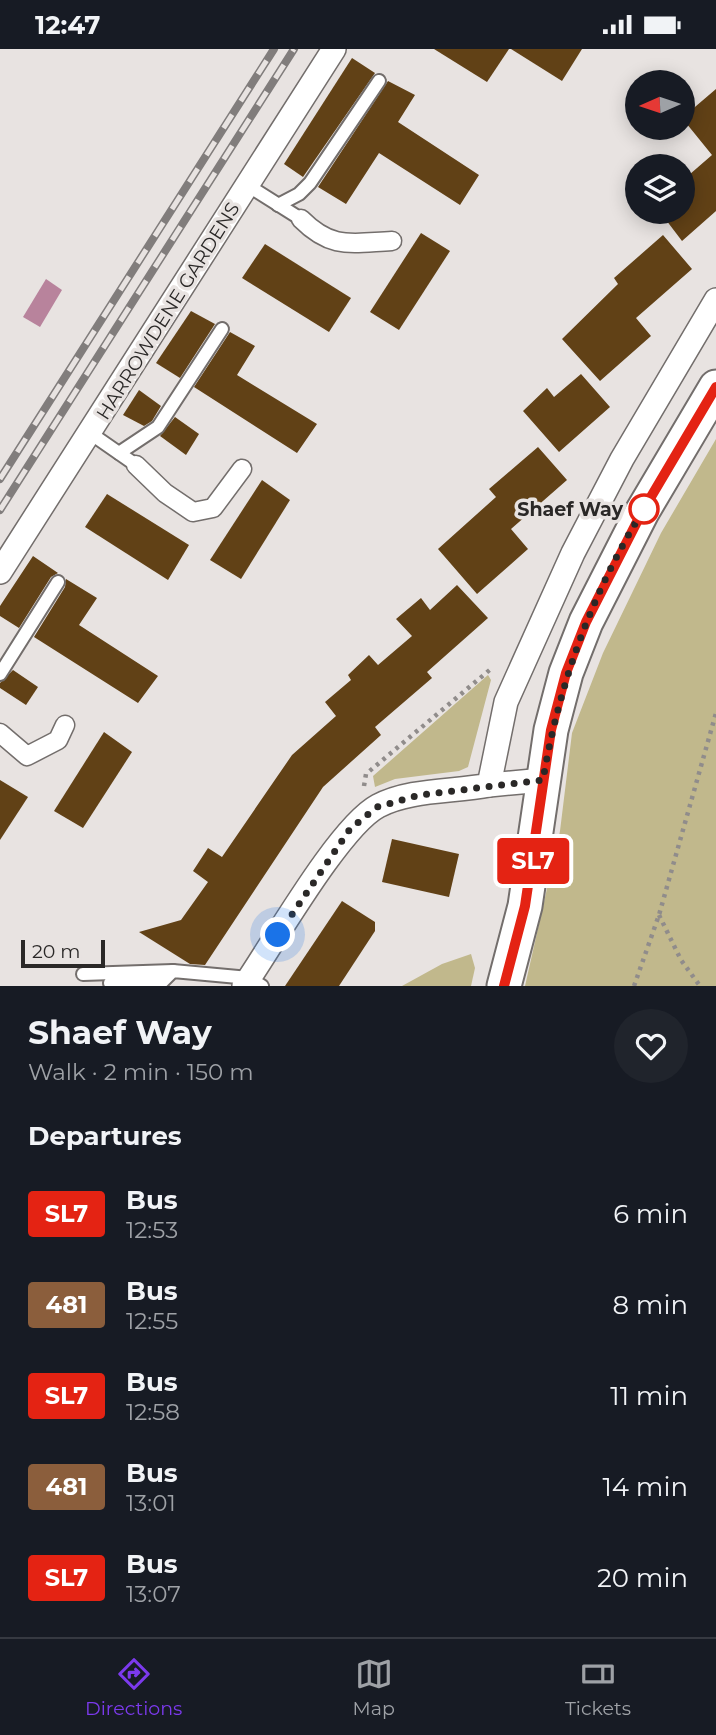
<!DOCTYPE html>
<html lang="en">
<head>
<meta charset="utf-8">
<style>
  :root { --surface:#171b24; --page:#20242c; --text:#f1f3f6; --muted:#9ea1a6; --line:#363941; --accent:#7c3aed }
  body { margin:0; font-family:Montserrat,sans-serif; background:var(--page); color:var(--text); height:100vh; display:flex; flex-direction:column; font-size:26px; white-space:nowrap }
  * { box-sizing:border-box; margin:0 }
  p { font-size:23px; color:var(--muted) }
  .icon { flex:none; width:38px; height:38px; fill:none; stroke:currentColor; stroke-width:2; stroke-linecap:round; stroke-linejoin:round }
  .map { position:relative; height:937px; overflow:hidden }
  .drawer { display:flex; flex-direction:column; background:var(--surface); flex:1 }
  .drawer>* { flex:none }
  .badge { padding:0 14px; border-radius:5px; font-size:24px; line-height:46px }
  .needle { width:46px; rotate:267deg }
  .fabs { position:absolute; left:625px; top:21px; display:grid; gap:14px }
  .fabs a { display:grid; place-items:center; width:70px; height:70px; border-radius:50%; background:var(--surface); box-shadow:0 4px 18px #0003; font-size:35px }
  .scale { position:absolute; left:21px; bottom:18px; width:84px; box-sizing:border-box; padding-left:7px; border:4px solid #2a2827; border-top:0; font-size:19px; line-height:24px; white-space:nowrap; color:#2a2827; -webkit-text-stroke:5px #e8e3e1; paint-order:stroke }
  .you { position:absolute; width:35px; height:35px; margin:-18px; border:5px solid #fff; border-radius:50%; background:#1a73e8; box-shadow:0 0 0 10px #1a73e833 }
  .map>.badge { position:absolute; translate:-50% -50%; box-shadow:0 0 0 4px #fff }
  h2 { padding:0 28px; font-size:26px; line-height:63px }
  .round { display:grid; place-items:center; flex:none; width:74px; height:74px; border-radius:37px; background:var(--page) }
  .summary { display:flex; align-items:center; justify-content:space-between; height:119px; padding:0 28px }
  h1 { font-size:33px; font-weight:700; line-height:52px }
  ul { padding:0; list-style:none }
  li { display:flex; align-items:center; gap:21px; height:91px; padding:0 28px }
  li div { flex:1 }
  li b { display:block; font-size:26px }
  li em { font-style:normal }
  li .badge { min-width:77px; font-weight:700; text-align:center }
  .status { display:flex; justify-content:space-between; align-items:center; height:49px; padding:0 35px; background:var(--surface); direction:ltr }
  .status svg { height:19px; fill:currentColor }
  .dock { display:flex; justify-content:space-around; align-items:center; height:98px; border-top:2px solid var(--line); background:var(--surface); font-size:19px; color:var(--muted) }
  .dock a { display:grid; justify-items:center; gap:4px }
  .dock .active { color:var(--accent) }
  .map>svg:first-child { display:block }
</style>
</head>
<body>
<div class="status"><b>12:47</b><svg viewBox="0 0 49 12"><path d="M0 12V9h3v3zM5 12V6h3v6zM10 12V3h3v9zM15 12V0h3v12zM26 1h20v11H26zM47 4h2v5h-2z"/></svg></div>
<div class="map">
<svg width="716" height="937" viewBox="0 0 716 937">
  <rect width="100%" height="100%" fill="#e8e3e1"/>
  <g fill="#c1b88c">
    <path d="M716 390V937H525L560 782 572 684 603 604 661 484Z"/>
    <path d="M488 626 491 631 468 718 459 722 395 730 375 738 373 727Z"/>
    <path d="M471 905 475 919 471 937H402L442 915Z"/>
  </g>
  <path fill="#b8839c" d="M46 230 62 241 40 278 23 268Z"/>
  <g fill="#614116">
    <path d="M434 0H509L487 33Z"/>
    <path d="M511 0H582L562 32Z"/>
    <path d="M352 9 375 24 303 128 284 115Z"/>
    <path d="M388 32 415 46 398 73 479 126 460 156 379 104 346 155 318 138Z"/>
    <path d="M716 40V162L682 192 660 163H682V132L712 106 682 69Z"/>
    <path d="M421 184 450 202 399 281 370 263Z"/>
    <path d="M663 186 692 220 636 269 651 287 600 332 562 290 618 235 614 229Z"/>
    <path d="M265 195 351 249 329 283 242 229Z"/>
    <path d="M191 262 215 275 180 329 156 314Z"/>
    <path d="M230 283 255 297 237 326 317 375 297 404 194 338Z"/>
    <path d="M581 325 610 358 559 403 523 362 547 339 554 348Z"/>
    <path d="M139 341 161 357 152 372 144 377 123 366Z"/>
    <path d="M175 368 199 385 186 406 160 387Z"/>
    <path d="M538 398 567 431 511 480 528 500 477 545 438 500 496 448 489 440Z"/>
    <path d="M262 431 290 451 241 530 210 511Z"/>
    <path d="M107 445 189 496 168 531 85 478Z"/>
    <path d="M33 507 58 524 51 528 19 579 0 567V557Z"/>
    <path d="M66 530 97 549 79 576 158 627 138 654 34 588 65 538Z"/>
    <path d="M457 536 488 569 427 623 432 629 375 678 381 686 323 738 205 916 190 915 139 883 181 871 208 833 193 822 208 799 222 808 292 706 336 667 325 653 351 631 348 626 369 606 378 616 412 587 396 570 421 549 430 561Z"/>
    <path d="M13 621 38 638 26 656 0 639V634Z"/>
    <path d="M104 683 132 703 83 779 54 762Z"/>
    <path d="M0 731 28 748 0 791Z"/>
    <path d="M392 790 459 805 449 848 382 833Z"/>
    <path d="M342 852 375 873V882L339 937H285Z"/>
  </g>
  <g fill="none" stroke-linecap="round" stroke-linejoin="round">
    <defs>
      <g id="service">
        <path d="M247 136 301 170"/>
        <path d="M278 156 299 145 310 134 379 32"/>
        <path d="M90 384 136 416"/>
        <path d="M119 404 158 378 222 280"/>
        <path d="M0 625 58 533"/>
        <path d="M83 925 173 922"/>
        <path d="M110 934H161L173 922 249 929 262 937"/>
      </g>
      <g id="pedestrian">
        <path d="M301 170C332 201 351 194 392 192"/>
        <path d="M136 416 165 444 193 463 213 459 242 420"/>
        <path d="M0 684 27 707 58 691 65 676"/>
      </g>
      <g id="minor">
        <path d="M0 523 334 0"/>
        <path d="M489 736 543 731"/>
        <path d="M244 937C273 895 339 778 378 757 410 740 454 743 489 736L506 653 573 504 622 410 716 251"/>
      </g>
      <path id="secondary" d="M504 937 525 857 551 681 566 624 586 573 642 463 716 338"/>
    </defs>
    <use href="#service" stroke="#736e6c" stroke-width="16"/>
    <use href="#pedestrian" stroke="#736e6c" stroke-width="21"/>
    <use href="#minor" stroke="#736e6c" stroke-width="26"/>
    <use href="#secondary" stroke="#736e6c" stroke-width="37"/>
    <g stroke="#908c8b" stroke-width="4.5" stroke-dasharray="3.5 5" stroke-linecap="butt">
      <path d="M364 737 366 725 492 619"/>
      <path d="M659 866 681 911 700 937"/>
      <path d="M634 937 659 866 716 664"/>
    </g>
    <use href="#service" stroke="#fff" stroke-width="12"/>
    <use href="#pedestrian" stroke="#fff" stroke-width="18"/>
    <use href="#minor" stroke="#fff" stroke-width="23"/>
    <use href="#secondary" stroke="#fff" stroke-width="33"/>
    <defs>
      <g id="rail">
        <path d="M0 430 274 0"/>
        <path d="M0 461 294 0"/>
      </g>
    </defs>
    <use href="#rail" stroke="#817d7c" stroke-width="8"/>
    <use href="#rail" stroke="#e8e3e1" stroke-width="5" stroke-dasharray="16" stroke-linecap="butt"/>
  </g>
  <g fill="none" stroke-linecap="round" stroke-linejoin="round">
    <defs>
      <path id="line" d="M504 937 525 857 551 681 566 624 586 573 642 463 716 338"/>
    </defs>
    <use href="#line" stroke="#fff" stroke-width="16"/>
    <use href="#line" stroke="#e42313" stroke-width="10"/>
    <path stroke="#2a2827" stroke-width="7" stroke-dasharray="0 12.6" d="M278 886 350 780 377 758 420 746 543 731C559 635 592 543 644 460"/>
  </g>
  <circle fill="#fff" stroke="#e42313" stroke-width="3.5" cx="644" cy="460" r="14"/>
  <g text-anchor="middle" dominant-baseline="central" stroke-width="7" stroke-linejoin="round" paint-order="stroke">
    <g font-size="19" fill="#2a2827" stroke="#e8e3e1">
      <text transform="translate(168 262) rotate(-58)">HARROWDENE GARDENS</text>
    </g>
    <g font-size="19" font-weight="bold" fill="#2a2827" stroke="#e8e3e1" text-anchor="end">
      <text x="623" y="460">Shaef Way</text>
    </g>
  </g>
</svg>
<div class="fabs">
<a><svg class="needle" viewBox="-14 -14 28 28"><path d="M0-13l5 13h-10z" fill="#e53935"/><path d="M0 13l5-13h-10z" fill="#9ea1a6"/></svg></a>
<a><svg class="icon" aria-label="layers" viewBox="0 0 24 24"><path d="M12 4l9 5-9 5-9-5zM3 14l9 5 9-5"/></svg></a>
</div>
<div class="scale">20 m</div>
<div class="you" style="left:278px;top:886px"></div>
<b class="badge" style="left:533px;top:812px;background:#e42313;color:#fff">SL7</b>
</div>
<section class="drawer">
<div class="summary"><div><h1>Shaef Way</h1><p>Walk · 2 min · 150 m</p></div><a class="round"><svg class="icon" aria-label="heart" viewBox="0 0 24 24"><path d="M12 20l-8-8c-3-5 5-10 8-4 3-6 11-1 8 4z"/></svg></a></div>
<h2>Departures</h2>
<ul>
<li><span class="badge" style="background:#e42313;color:#fff">SL7</span><div><b>Bus</b><p>12:53</p></div><em>6 min</em></li>
<li><span class="badge" style="background:#8b5e3c;color:#fff">481</span><div><b>Bus</b><p>12:55</p></div><em>8 min</em></li>
<li><span class="badge" style="background:#e42313;color:#fff">SL7</span><div><b>Bus</b><p>12:58</p></div><em>11 min</em></li>
<li><span class="badge" style="background:#8b5e3c;color:#fff">481</span><div><b>Bus</b><p>13:01</p></div><em>14 min</em></li>
<li><span class="badge" style="background:#e42313;color:#fff">SL7</span><div><b>Bus</b><p>13:07</p></div><em>20 min</em></li>
</ul>
</section>
<nav class="dock">
<a class="active"><svg class="icon" aria-label="directions" viewBox="0 0 24 24"><path d="M12 3l9 9-9 9-9-9zM9 14v-3h6M13 9l2 2-2 2"/></svg>Directions</a>
<a><svg class="icon" aria-label="map" viewBox="0 0 24 24"><path d="M3 6l6-2 6 2 6-2v14l-6 2-6-2-6 2zM9 4v14M15 6v14"/></svg>Map</a>
<a><svg class="icon" aria-label="tickets" viewBox="0 0 24 24"><path d="M3 7h18v10H3zM15 7v10"/></svg>Tickets</a>
</nav>
</body>
</html>
